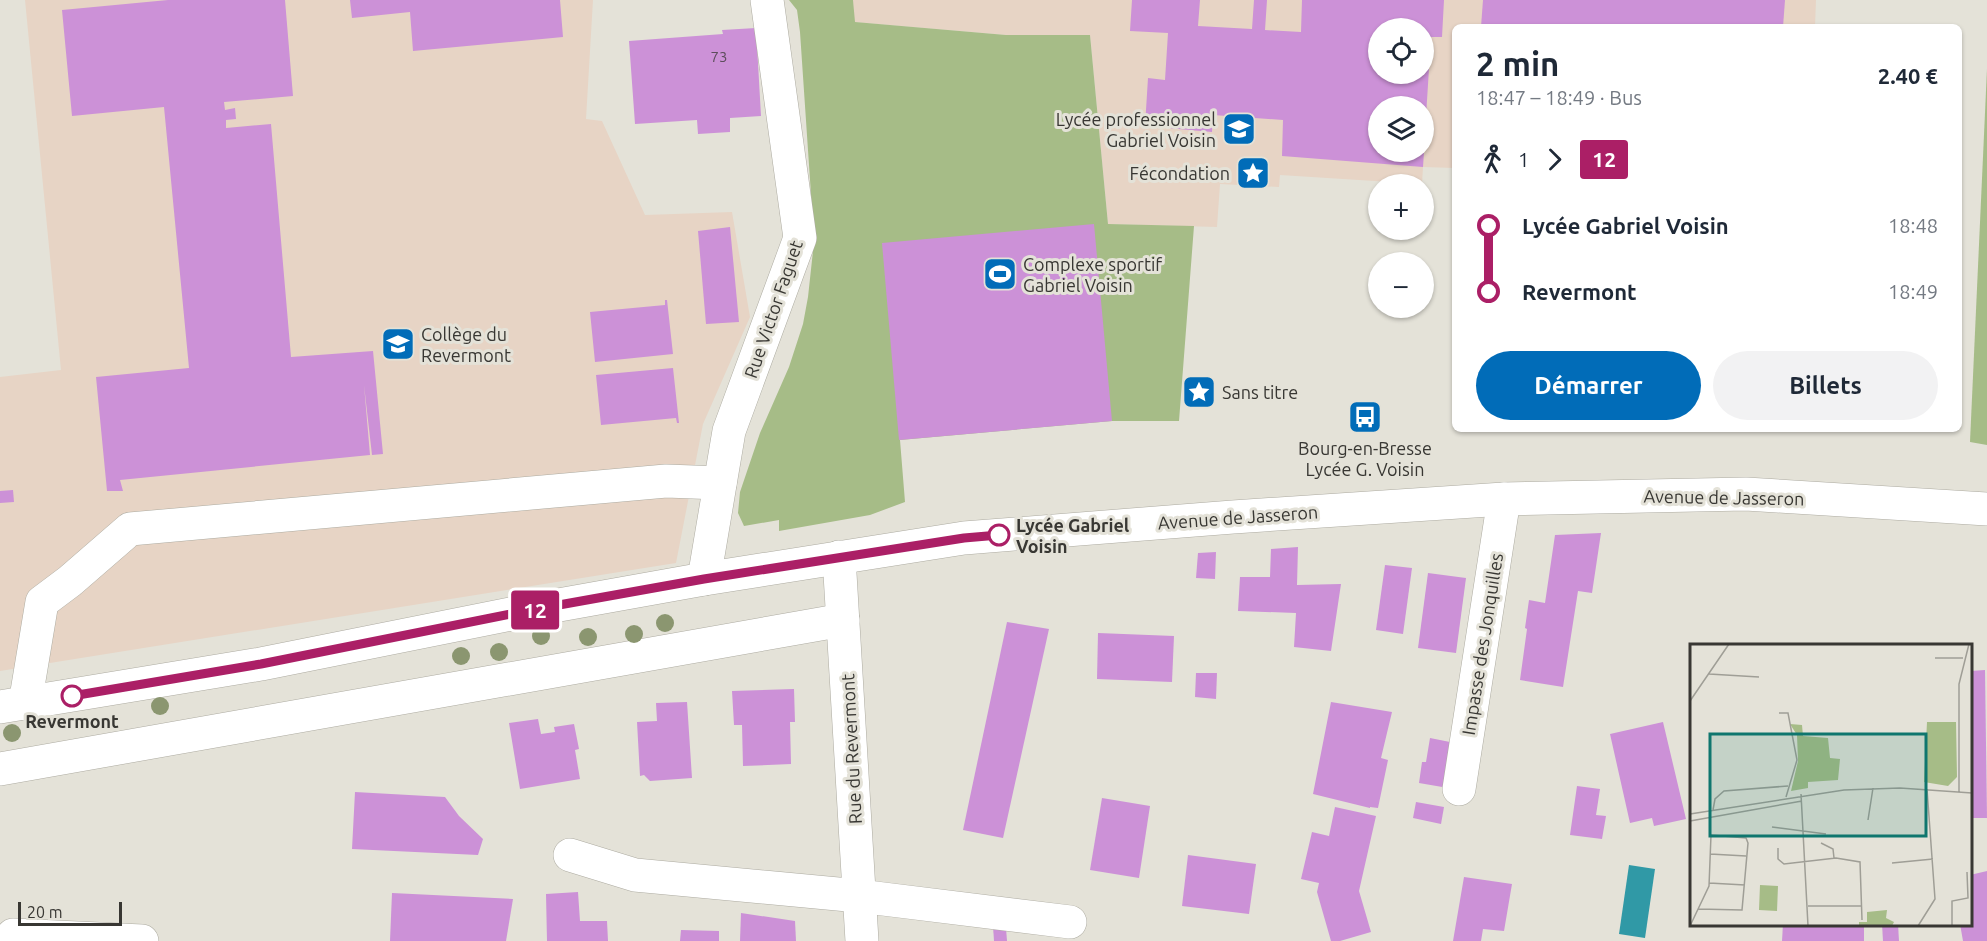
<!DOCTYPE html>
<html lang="fr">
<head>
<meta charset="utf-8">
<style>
  :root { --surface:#fff; --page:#f2f2f3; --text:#1f2937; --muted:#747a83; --accent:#016cb8 }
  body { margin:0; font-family:Ubuntu,sans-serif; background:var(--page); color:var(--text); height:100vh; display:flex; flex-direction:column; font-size:22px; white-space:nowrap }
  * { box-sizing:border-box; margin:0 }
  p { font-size:20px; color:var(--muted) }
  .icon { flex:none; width:33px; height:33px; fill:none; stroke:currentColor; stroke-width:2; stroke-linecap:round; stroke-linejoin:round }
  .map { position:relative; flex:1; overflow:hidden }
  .panel { position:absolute; left:1452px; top:24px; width:510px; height:408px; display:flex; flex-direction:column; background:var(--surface); border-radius:9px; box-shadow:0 2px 4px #0004 }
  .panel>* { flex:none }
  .badge { padding:0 12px; border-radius:4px; font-size:21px; line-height:39px }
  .buttons { position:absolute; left:1368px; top:18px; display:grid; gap:12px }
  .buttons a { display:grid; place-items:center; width:66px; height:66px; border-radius:50%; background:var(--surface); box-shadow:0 2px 4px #0004; font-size:30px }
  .scale { position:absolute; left:18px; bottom:15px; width:104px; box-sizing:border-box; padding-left:6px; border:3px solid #383733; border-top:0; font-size:16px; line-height:21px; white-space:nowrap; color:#383733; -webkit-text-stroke:4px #e4e2d8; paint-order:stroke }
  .map>.badge { position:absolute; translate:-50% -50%; box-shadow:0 0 0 3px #fff }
  .legs { display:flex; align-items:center; gap:9px; height:66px; padding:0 24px; font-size:20px }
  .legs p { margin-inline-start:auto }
  .headline { display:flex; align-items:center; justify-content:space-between; height:102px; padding:0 24px }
  h1 { font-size:33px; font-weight:700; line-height:45px }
  .cta { display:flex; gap:12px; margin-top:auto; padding:12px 24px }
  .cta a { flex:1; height:69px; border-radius:36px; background:var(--accent); color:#fff; font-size:24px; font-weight:700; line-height:69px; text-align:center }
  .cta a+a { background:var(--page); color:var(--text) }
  ul { padding:0 24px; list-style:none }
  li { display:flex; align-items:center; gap:21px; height:66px; font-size:22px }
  li i { display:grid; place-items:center; width:9px; height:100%; margin:0 8px; background:currentColor }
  li i::after { content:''; width:15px; height:15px; margin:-8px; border:4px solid; border-radius:50%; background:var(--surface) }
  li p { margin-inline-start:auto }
  li:first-child i { background:linear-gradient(#0000 50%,currentColor 0) }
  li:last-child i { background:linear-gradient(currentColor 50%,#0000 0) }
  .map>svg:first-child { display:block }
</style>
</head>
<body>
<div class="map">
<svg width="1987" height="941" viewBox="0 0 1987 941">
  <rect width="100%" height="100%" fill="#e4e2d8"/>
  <g fill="#e7d4c5" fill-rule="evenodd">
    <path d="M25 0H593L586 119 602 121 645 215 732 212 750 317 703 424 676 563 0 671V377L61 370Z"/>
    <path d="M853 0H1816L1815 27H1455V168L1423 167 1422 184 1280 175 1279 187 1220 184 1217 227 1108 224 1090 35H1006L854 22ZM1378 28H1424V74H1378ZM1378 106H1424V152H1378Z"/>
  </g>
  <g fill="#a6bc87">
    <path d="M789 0H853L855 22 1006 35H1090L1108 224 1194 226 1179 421H1112L900 440 905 502 870 515 779 531V520L744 526 738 513 740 492 760 433 789 367 803 324 808 297 813 251V224L800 32 797 10Z"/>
    <path d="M1987 69V445L1970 442Z"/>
  </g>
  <path fill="#3099a6" d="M1629 865 1655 869 1645 938 1619 934Z"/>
  <g fill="#cc91d7" fill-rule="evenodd">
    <path d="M168 0H285L293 96 224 102 225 110 235 108 236 119 226 120V128L271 124 291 357 373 351 383 454 372 455 364 385 370 455 120 480 123 491H107L96 377 189 368 164 107 72 116 62 10Z"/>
    <path d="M350 0H560L563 37 413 51 410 12 352 18Z"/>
    <path d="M1132 0H1200L1198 26 1252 29 1254 0H1267L1265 30 1301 32 1302 0H1444L1442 37H1431L1425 132H1424V106H1378V152H1424L1423 167 1282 156 1283 120 1213 115 1212 132 1145 126 1148 78 1165 80 1168 33 1130 31ZM1378 28H1424V74H1378Z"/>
    <path d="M1483 0H1785L1783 27H1481Z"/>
    <path d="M756 28 761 116 730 118V132L698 134 697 120 635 124 629 41 723 34 722 30Z"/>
    <path d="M1094 224 1112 421 899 440 882 243Z"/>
    <path d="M730 227 739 322 706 324 698 231Z"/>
    <path d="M665 300H667L673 354 595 362 590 312 665 305Z"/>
    <path d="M673 368 679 423H677L676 418 601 425 596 375Z"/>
    <path d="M13 490 14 502 0 503V491Z"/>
    <path d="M1601 533 1592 593 1578 591 1563 687 1520 680 1527 629 1525 628 1529 600 1545 603 1555 535Z"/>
    <path d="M1298 547 1297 585 1341 584 1331 651 1294 647 1296 613 1238 611 1240 577H1270L1271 549Z"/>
    <path d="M1216 552 1215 579 1196 578 1198 553Z"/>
    <path d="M1385 565 1412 568 1403 634 1376 630Z"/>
    <path d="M1428 573 1466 578 1456 653 1418 648Z"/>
    <path d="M1007 622 1049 629 1003 838 963 830Z"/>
    <path d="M1098 633 1174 636 1172 682 1097 679Z"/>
    <path d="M1985 670 1987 818H1970V671Z"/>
    <path d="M1196 673H1217L1216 699 1195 697Z"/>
    <path d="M794 689 795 722H790L791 764 743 766 742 725H734L732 691Z"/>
    <path d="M687 702 692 778 650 781 644 775 640 776 637 722 657 721 656 703Z"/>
    <path d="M1331 702 1392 712 1381 758 1388 760 1378 808 1370 807V808L1313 794Z"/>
    <path d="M538 719 541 734 555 732 554 727 574 724 579 749 575 750 580 779 520 789 509 723Z"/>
    <path d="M1663 722 1686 819 1654 826 1652 818 1630 823 1610 734Z"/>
    <path d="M1430 738 1460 744 1454 789 1419 783 1422 762H1426Z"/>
    <path d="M1577 786 1600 789 1596 815 1606 816 1602 839 1570 835Z"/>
    <path d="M355 792 445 797 459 816 483 839 478 855 352 849Z"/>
    <path d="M1102 798 1150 806 1139 878 1090 870Z"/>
    <path d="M1416 802 1444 807 1441 824 1413 818Z"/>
    <path d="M1335 807 1376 816 1359 891 1371 932 1340 941H1331L1317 892 1319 883 1301 879 1312 832 1329 836Z"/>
    <path d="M1188 855 1256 864 1249 914 1182 906Z"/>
    <path d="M1987 871V941H1963L1960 924H1970V875Z"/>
    <path d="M1464 877 1512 884 1504 931 1483 929 1481 941H1453Z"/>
    <path d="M578 892 580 921H607L608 941H547L546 894Z"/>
    <path d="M392 893 513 899 506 941H390Z"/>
    <path d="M741 913 795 921 796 941H740Z"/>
    <path d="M1783 924H1864V941H1782Z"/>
    <path d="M1882 924H1898L1899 941H1883Z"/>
    <path d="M993 926 1006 928 1007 941H994Z"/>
    <path d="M681 930 719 931V941H680Z"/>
  </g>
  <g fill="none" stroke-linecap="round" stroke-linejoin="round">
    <defs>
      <g id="minor">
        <path d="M839 557 862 941"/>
        <path d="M704 579 729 431 800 238 767 0"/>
        <path d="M25 704 42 602 70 581 130 529 666 481 720 483"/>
        <path d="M0 769 843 620"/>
        <path d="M1459 789 1504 499"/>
        <path d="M570 855 635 875 859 896 1070 922"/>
        <path d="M12 941 13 935 142 941"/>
      </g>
      <path id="major" d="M0 707 261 664 531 610 704 579 964 538 1233 517 1504 499 1746 494 1987 509"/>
    </defs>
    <use href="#minor" stroke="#adaba1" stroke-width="34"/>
    <use href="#major" stroke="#adaba1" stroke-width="34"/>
    <use href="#minor" stroke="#fff" stroke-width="33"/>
    <use href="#major" stroke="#fff" stroke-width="33"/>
  </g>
  <g fill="#8b9670">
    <circle cx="665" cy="623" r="9"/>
    <circle cx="634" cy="634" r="9"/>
    <circle cx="541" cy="636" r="9"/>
    <circle cx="588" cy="637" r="9"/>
    <circle cx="499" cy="652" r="9"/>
    <circle cx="461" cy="656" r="9"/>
    <circle cx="160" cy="706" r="9"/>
    <circle cx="12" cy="733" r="9"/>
  </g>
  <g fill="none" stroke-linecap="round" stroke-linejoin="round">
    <defs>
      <path id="line-1" d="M72 696 261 664 531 610 704 579 964 538 999 535"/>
    </defs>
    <use href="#line-1" stroke="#fff" stroke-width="14"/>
    <use href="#line-1" stroke="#ab1f66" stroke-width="9"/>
  </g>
  <defs>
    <symbol id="school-square" viewBox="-11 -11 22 22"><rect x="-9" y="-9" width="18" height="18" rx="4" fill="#016cb8" stroke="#e4e2d8"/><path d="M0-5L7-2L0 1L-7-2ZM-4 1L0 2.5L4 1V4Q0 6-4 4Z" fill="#fff"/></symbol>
    <symbol id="sight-square" viewBox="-11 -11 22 22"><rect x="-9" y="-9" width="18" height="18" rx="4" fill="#016cb8" stroke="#e4e2d8"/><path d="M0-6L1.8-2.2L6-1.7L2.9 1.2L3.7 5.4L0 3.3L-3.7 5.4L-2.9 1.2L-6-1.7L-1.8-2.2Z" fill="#fff"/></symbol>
    <symbol id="stadium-square" viewBox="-11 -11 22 22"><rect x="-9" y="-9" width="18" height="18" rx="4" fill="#016cb8" stroke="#e4e2d8"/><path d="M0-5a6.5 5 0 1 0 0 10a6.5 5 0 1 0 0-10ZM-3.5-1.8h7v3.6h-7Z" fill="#fff"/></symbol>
    <symbol id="bus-square" viewBox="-11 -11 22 22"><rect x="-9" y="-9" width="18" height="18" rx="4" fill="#016cb8" stroke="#e4e2d8"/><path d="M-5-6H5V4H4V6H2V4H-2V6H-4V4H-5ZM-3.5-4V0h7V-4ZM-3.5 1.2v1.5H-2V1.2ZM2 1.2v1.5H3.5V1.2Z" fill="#fff"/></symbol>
  </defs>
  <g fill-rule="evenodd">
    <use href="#school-square" x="1220" y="110" width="38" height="38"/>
    <use href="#sight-square" x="1234" y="154" width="38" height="38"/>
    <use href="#stadium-square" x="981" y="255" width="38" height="38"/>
    <use href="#school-square" x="379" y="325" width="38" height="38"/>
    <use href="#sight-square" x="1180" y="373" width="38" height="38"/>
    <use href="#bus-square" x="1346" y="398" width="38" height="38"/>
  </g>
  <g fill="#fff" stroke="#ab1f66" stroke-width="3">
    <circle cx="999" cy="535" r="10"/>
    <circle cx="72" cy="696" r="10"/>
  </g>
  <g text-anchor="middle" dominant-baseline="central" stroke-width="6" stroke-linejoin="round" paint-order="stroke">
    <g font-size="15" fill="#5d4e5c">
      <text x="719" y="56">73</text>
    </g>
    <g font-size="18" fill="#383733" stroke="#e4e2d8" text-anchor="start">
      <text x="1216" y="119" text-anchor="end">Lycée professionnel<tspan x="1216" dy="21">Gabriel Voisin</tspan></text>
      <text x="1230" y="173" text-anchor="end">Fécondation</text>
      <text x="1023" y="264">Complexe sportif<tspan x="1023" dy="21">Gabriel Voisin</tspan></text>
      <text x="421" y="334">Collège du<tspan x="421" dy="21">Revermont</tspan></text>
      <text x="1222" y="392">Sans titre</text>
      <text x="1365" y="448" text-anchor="middle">Bourg-en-Bresse<tspan x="1365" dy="21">Lycée G. Voisin</tspan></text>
    </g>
    <g font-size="18" fill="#383733" stroke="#e4e2d8">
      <text transform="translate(773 309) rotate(-71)">Rue Victor Faguet</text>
      <text transform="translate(1724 497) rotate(1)">Avenue de Jasseron</text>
      <text transform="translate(1238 517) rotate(-4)">Avenue de Jasseron</text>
      <text transform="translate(1482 644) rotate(-81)">Impasse des Jonquilles</text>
      <text transform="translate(851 749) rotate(-93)">Rue du Revermont</text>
    </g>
    <g font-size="18" font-weight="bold" fill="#383733" stroke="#e4e2d8" text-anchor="start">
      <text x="1016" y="525">Lycée Gabriel<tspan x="1016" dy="21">Voisin</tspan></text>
      <text x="72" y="721" text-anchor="middle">Revermont</text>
    </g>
  </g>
  <g transform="translate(1690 644)">
    <rect width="282" height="282" fill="#e4e2d8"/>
    <path d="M237 78H266L267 133 258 142 234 138ZM100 80 112 81 113 92 138 94 140 114 150 115 148 136 118 138V144L101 147 108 117 107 91ZM70 241 88 242 87 267 69 266ZM197 266 196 274 204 278 202 282H169V278H177V268Z" fill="#a6bc87"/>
    <path fill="none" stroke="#9f9e96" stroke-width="1.5" d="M245 14H273M19 30 69 33M0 57 39 0M89 69H98L107 116 96 153M269 148V40L279 0M111 150 118 282M23 166 25 155 34 147 98 142M0 170 154 146 210 144 282 149M178 176 183 144M0 177 112 157M82 183 136 190M131 199 143 205 144 214M88 204V215L94 220 146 214 170 218 172 276M20 210 56 212M202 219 243 215M19 239 55 241M118 262H172M0 282 19 242 21 191 56 194 58 199 52 266 8 265M228 282 245 255 237 145M262 282V257L278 254 277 228"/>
    <path fill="#0f766e" fill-opacity="0.15" stroke="#0f766e" stroke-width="3" d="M20 90H236V192H20Z"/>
    <rect width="282" height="282" fill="none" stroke="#383733" stroke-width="3"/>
  </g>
</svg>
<div class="buttons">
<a><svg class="icon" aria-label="locate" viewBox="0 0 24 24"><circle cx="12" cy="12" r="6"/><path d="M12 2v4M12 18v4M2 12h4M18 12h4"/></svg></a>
<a><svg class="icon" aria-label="layers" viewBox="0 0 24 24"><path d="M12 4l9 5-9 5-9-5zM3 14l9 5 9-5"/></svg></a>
<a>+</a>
<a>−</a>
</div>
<div class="scale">20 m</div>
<b class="badge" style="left:535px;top:610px;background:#ab1f66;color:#fff">12</b>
<section class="panel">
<div class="headline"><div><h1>2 min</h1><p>18:47 – 18:49 · Bus</p></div><b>2.40 €</b></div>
<div class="legs"><svg class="icon" aria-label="walk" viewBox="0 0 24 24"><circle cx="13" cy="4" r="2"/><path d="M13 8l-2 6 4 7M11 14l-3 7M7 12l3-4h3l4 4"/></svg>1<svg class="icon" aria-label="forward" viewBox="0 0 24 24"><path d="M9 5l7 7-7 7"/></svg><b class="badge" style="background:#ab1f66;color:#fff">12</b></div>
<ul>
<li><i style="color:#ab1f66"></i><b>Lycée Gabriel Voisin</b><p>18:48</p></li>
<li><i style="color:#ab1f66"></i><b>Revermont</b><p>18:49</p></li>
</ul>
<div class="cta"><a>Démarrer</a><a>Billets</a></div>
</section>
</div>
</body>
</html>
